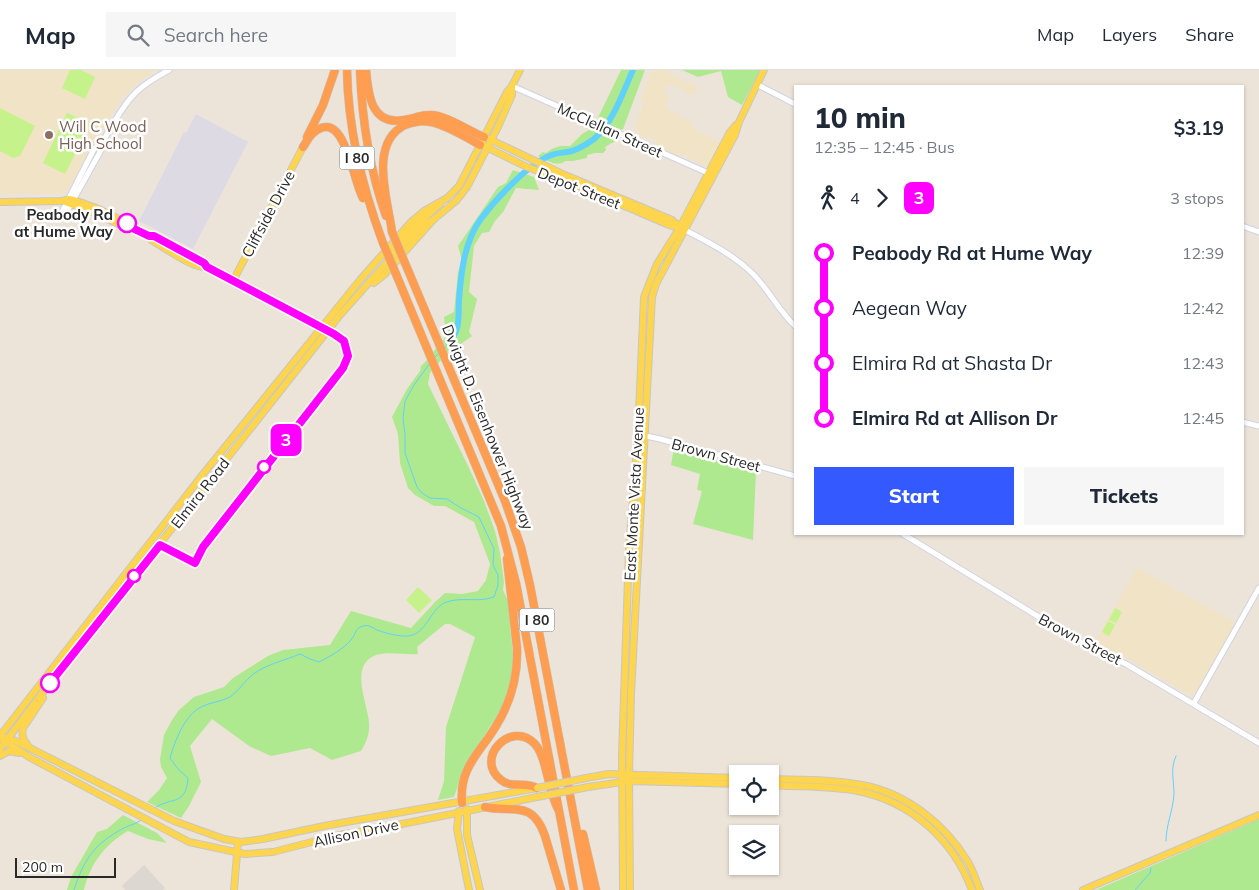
<!DOCTYPE html>
<html lang="en">
<head>
<meta charset="utf-8">
<style>
  :root { --surface:#fff; --page:#f6f6f7; --text:#1f2937; --muted:#747a83; --line:#e0e1e3; --accent:#3359ff }
  body { margin:0; font-family:Mulish,sans-serif; background:var(--page); color:var(--text); height:100vh; display:flex; flex-direction:column; font-size:19px; white-space:nowrap }
  * { box-sizing:border-box; margin:0 }
  p { font-size:16px; color:var(--muted) }
  .icon { flex:none; width:28px; height:28px; fill:none; stroke:currentColor; stroke-width:2; stroke-linecap:round; stroke-linejoin:round }
  .map { position:relative; flex:1; overflow:hidden }
  .drawer { position:absolute; left:794px; top:15px; width:450px; height:450px; display:flex; flex-direction:column; background:var(--surface); border-radius:0px; box-shadow:0 1px 4px #0004 }
  .drawer>* { flex:none }
  .badge { padding:0 10px; border-radius:8px; font-size:18px; line-height:32px }
  .tools { position:absolute; left:729px; top:695px; display:grid; gap:10px }
  .tools a { display:grid; place-items:center; width:50px; height:50px; border-radius:0px; background:var(--surface); box-shadow:0 1px 4px #0004; font-size:25px }
  .scale { position:absolute; left:15px; bottom:12px; width:101px; box-sizing:border-box; padding-left:5px; border:2px solid #292929; border-top:0; font-size:14px; line-height:18px; white-space:nowrap; color:#292929; -webkit-text-stroke:4px #fff; paint-order:stroke }
  .map>.badge { position:absolute; translate:-50% -50%; box-shadow:0 0 0 2px #fff }
  .legs { display:flex; align-items:center; gap:8px; height:55px; padding:0 20px; font-size:16px }
  .legs p { margin-inline-start:auto }
  .headline { display:flex; align-items:center; justify-content:space-between; height:85px; padding:0 20px }
  h1 { font-size:28px; font-weight:800; line-height:38px }
  .cta { display:flex; gap:10px; margin-top:auto; padding:10px 20px }
  .cta a { flex:1; height:58px; border-radius:0px; background:var(--accent); color:#fff; font-size:20px; font-weight:800; line-height:58px; text-align:center }
  .cta a+a { background:var(--page); color:var(--text) }
  ul { padding:0 20px; list-style:none }
  li { display:flex; align-items:center; gap:18px; height:55px; font-size:19px }
  li i { display:grid; place-items:center; width:8px; height:100%; margin:0 6px; background:currentColor }
  li i::after { content:''; width:12px; height:12px; margin:-6px; border:4px solid; border-radius:50%; background:var(--surface) }
  li p { margin-inline-start:auto }
  li:first-child i { background:linear-gradient(#0000 50%,currentColor 0) }
  li:last-child i { background:linear-gradient(currentColor 50%,#0000 0) }
  header { display:flex; align-items:center; gap:30px; box-sizing:border-box; height:70px; padding:0 25px; background:var(--surface); border-bottom:1px solid var(--line) }
  header strong { font-size:24px }
  nav { display:flex; gap:28px; margin-inline-start:auto; font-size:18px }
  .search { width:350px; height:45px; background:var(--page); display:flex; align-items:center; gap:12px; box-sizing:border-box; padding:0 18px; border-radius:0px; color:var(--muted); font-size:19px }
  .map>svg:first-child { display:block }
</style>
</head>
<body>
<header>
<strong>Map</strong>
<div class="search"><svg class="icon" aria-label="search" viewBox="0 0 24 24"><circle cx="10" cy="10" r="6"/><path d="M15 15l6 6"/></svg>Search here</div>
<nav><a>Map</a><a>Layers</a><a>Share</a></nav>
</header>
<div class="map">
<svg width="1259" height="820" viewBox="0 0 1259 820">
  <rect width="100%" height="100%" fill="#ede4d9"/>
  <path fill="#dddae4" d="M196 44 248 72 193 179 139 151 184 62 186 63Z"/>
  <g fill="#f0e3c6">
    <path d="M0 0H158L139 11 122 28 91 78 68 120 61 124H0Z"/>
    <path d="M652 0H668V3L689 14 690 12 694 13 697 21 694 22 692 26 674 15 667 14 666 16 668 18 664 25 670 28 665 37 691 52 693 58 721 73 707 97 688 88 689 85 687 83 683 87 677 85 656 76 657 71 648 67H643L639 64 635 56 644 32 640 30Z"/>
    <path d="M1137 498 1236 553 1194 625H1190L1123 586 1103 580 1093 575Z"/>
  </g>
  <g fill="#aee98f">
    <path d="M621 0H645L623 59 621 60 597 50Z"/>
    <path d="M682 0H760L742 35 728 27 721 1 698 7Z"/>
    <path d="M592 58 617 70 605 77 606 80 603 83H595L587 85V88L573 91H565C557 98 547 90 538 86L543 82 546 83C555 76 559 76 570 76L582 64Z"/>
    <path d="M513 100 534 107 539 120 516 118 503 142 495 151 489 162 482 163 474 176 469 222 477 229 469 262 472 266 458 276 452 277 430 303 428 314 470 400 484 431 495 461 500 483 504 512 503 520 510 535V557L515 601 500 641 480 672 462 704 454 727 438 730 444 711 446 657 475 567 450 554H445L417 577 418 584C404 585 389 581 376 585 349 595 367 632 369 652 370 663 367 671 361 681L332 690 310 678 271 686 249 676 212 649 190 676 201 712 189 736 181 748 147 732 159 720 167 708 161 697 160 689 164 665 172 650 179 640 194 627 224 617 233 608 268 586 283 580 330 575 351 541 411 558 435 532 445 523 462 524 478 521 486 510 490 494 474 452 445 436H434L415 425 408 418 400 393 398 364 392 347 407 319 420 301 421 296 426 291 446 266 444 247 454 242 458 202 462 191 458 176 498 117 506 113Z"/>
    <path d="M674 378 756 401 753 470 693 454 702 421 697 420 700 404 671 395Z"/>
    <path d="M123 745 157 763 167 773 148 769 128 761C105 774 90 794 84 820H67L71 807 97 762 107 759Z"/>
    <path d="M1259 749V820H1096L1248 754Z"/>
  </g>
  <g fill="#c5f28a">
    <path d="M70 0H81L95 7 85 29 62 18Z"/>
    <path d="M0 38 35 56 20 86 13 88 0 81Z"/>
    <path d="M67 43 90 54 65 104 43 93Z"/>
    <path d="M418 517 432 530 419 543 406 530Z"/>
    <path d="M1115 538 1122 542 1116 553 1109 550Z"/>
    <path d="M1108 551 1115 555 1109 566 1102 562Z"/>
  </g>
  <path fill="#dcd7d0" d="M144 795 165 818 163 820H125L122 816Z"/>
  <g fill="none" stroke-linecap="round" stroke-linejoin="round">
    <g stroke="#60d1fa" stroke-width="1">
      <path d="M445 278 449 273"/>
      <path d="M434 288 440 282"/>
      <path d="M154 739C168 726 186 738 188 708L178 699 170 688C175 671 184 646 201 637 210 632 221 632 230 627 240 620 247 607 258 601 271 593 286 590 300 584L310 589 319 592C331 586 343 579 351 570 356 564 355 558 363 556 369 554 372 558 377 560 385 563 400 567 408 566 427 564 429 541 444 533 460 526 478 533 494 527L498 515V505L493 495 494 479 479 447 461 438 447 429 430 428 422 423 417 417 405 383V364L403 349 405 331 414 315 430 293"/>
      <path d="M1166 771C1166 755 1173 741 1174 724 1174 711 1170 698 1176 686"/>
      <path d="M74 820C84 789 94 774 124 758 130 755 136 754 141 750"/>
      <path d="M1135 820 1150 803 1151 798"/>
    </g>
    <path stroke="#60d1fa" stroke-width="6" d="M449 273C461 259 458 247 459 230 461 203 464 173 480 150 495 130 526 96 549 86 555 83 561 83 567 82 576 81 587 74 594 69 614 51 622 24 633 0"/>
    <defs>
      <g id="minor">
        <path d="M512 16 708 103"/>
        <path d="M760 16 795 34"/>
        <path d="M63 140 94 79 102 72"/>
        <path d="M67 141 100 82C102 71 107 63 113 54 130 25 139 16 169 0"/>
        <path d="M1242 156 1259 162"/>
        <path d="M685 160C708 172 732 184 751 202 768 218 778 240 795 256"/>
        <path d="M1242 352 1259 356"/>
        <path d="M641 365 660 369 795 406"/>
        <path d="M903 464 1088 577 1126 594 1259 673"/>
        <path d="M1194 633 1259 518"/>
      </g>
      <g id="major">
        <path d="M489 69 565 105 672 150 679 156"/>
        <path d="M484 76 527 97 564 110 669 155 682 159"/>
        <path d="M62 131 90 141 125 157 129 156 149 166H154L204 193 207 197 324 259"/>
        <path d="M0 132 62 131 69 129 74 130 99 139 127 153 129 156"/>
        <path d="M149 166 151 170C164 177 193 199 207 197"/>
        <path d="M386 186 403 167 440 134"/>
        <path d="M233 211 303 77"/>
        <path d="M374 213 384 205 433 150 456 131 467 117 498 57 512 25V16"/>
        <path d="M0 666 200 408 360 210 411 152 424 141 447 128 459 116 507 22 512 16 520 0"/>
        <path d="M6 668 16 671 174 751 224 769 241 772 263 769 324 756 537 718"/>
        <path d="M3 670 29 687 189 772 245 784 273 782 339 765 377 759 537 727"/>
        <path d="M29 677C24 670 21 667 23 658L43 628"/>
        <path d="M0 679 47 617 340 245 406 171 425 154 433 150"/>
        <path d="M0 686 9 681 19 683"/>
        <path d="M586 708 609 704 738 708"/>
        <path d="M770 709C800 710 832 709 862 715 906 723 945 754 968 792 973 800 976 811 980 820"/>
        <path d="M770 715C799 717 830 716 858 721 912 732 953 770 972 820"/>
        <path d="M588 717 629 711 738 714"/>
        <path d="M467 739V765L480 820"/>
        <path d="M459 741 457 759 469 820"/>
        <path d="M234 820 238 772"/>
        <path d="M623 820 622 685 629 479 638 365 644 227 657 194 680 157 730 62 736 55"/>
        <path d="M630 820 629 705 631 624 652 227 656 214 735 65 739 52 764 0"/>
        <path d="M1083 820 1259 745"/>
      </g>
      <g id="highway">
        <path d="M347 0C348 60 362 117 383 173"/>
        <path d="M360 0C362 50 369 98 386 146"/>
        <path d="M366 0C368 24 371 56 404 50 416 48 426 43 438 46 454 50 469 61 484 67"/>
        <path d="M307 67 323 35 335 0"/>
        <path d="M303 77C306 73 308 68 312 64 345 33 353 113 363 128"/>
        <path d="M392 162C388 130 368 73 405 55 415 51 426 50 435 53 451 58 466 67 480 75"/>
        <path d="M405 193 505 431 521 477 530 515 588 820"/>
        <path d="M396 204 501 456 516 513 574 820"/>
        <path d="M537 718C525 711 512 719 501 710 473 688 512 649 535 674 547 688 548 721 558 739"/>
        <path d="M462 733C459 697 480 683 496 656 511 632 518 607 517 578L507 489"/>
        <path d="M485 737C513 743 532 729 545 766L561 820"/>
        <path d="M583 764 596 820"/>
      </g>
    </defs>
    <use href="#minor" stroke="#ced2e4" stroke-width="7"/>
    <use href="#major" stroke="#c7c7c7" stroke-width="8"/>
    <use href="#highway" stroke="#c7c7c7" stroke-width="9"/>
    <use href="#minor" stroke="#fff" stroke-width="5"/>
    <use href="#major" stroke="#fed54c" stroke-width="6"/>
    <use href="#highway" stroke="#ff9d51" stroke-width="8"/>
    <defs>
      <g id="major-bridge">
        <path d="M537 718 586 708"/>
        <path d="M537 727 588 717"/>
      </g>
      <g id="highway-bridge">
        <path d="M392 162 405 193"/>
        <path d="M383 173 396 204"/>
      </g>
    </defs>
    <use href="#major-bridge" stroke="#c7c7c7" stroke-width="8" stroke-linecap="butt"/>
    <use href="#highway-bridge" stroke="#c7c7c7" stroke-width="9" stroke-linecap="butt"/>
    <use href="#major-bridge" stroke="#fed54c" stroke-width="6"/>
    <use href="#highway-bridge" stroke="#ff9d51" stroke-width="8"/>
  </g>
  <g fill="none" stroke-linecap="round" stroke-linejoin="round">
    <defs>
      <path id="line-1" d="M50 613 160 475 195 493 203 477 343 298 348 286 344 271 334 264 207 197 204 193 154 166H149L128 156 127 153"/>
    </defs>
    <use href="#line-1" stroke="#fff" stroke-width="11"/>
    <use href="#line-1" stroke="#f0f" stroke-width="8"/>
  </g>
  <circle fill="#8d6e63" stroke="#fff" stroke-width="2" cx="49" cy="65" r="5"/>
  <g fill="#fff" stroke="#f0f" stroke-width="2.5">
    <circle cx="127" cy="153" r="9"/>
    <circle cx="264" cy="397" r="6"/>
    <circle cx="134" cy="506" r="6"/>
    <circle cx="50" cy="613" r="9"/>
  </g>
  <g text-anchor="middle" dominant-baseline="central" stroke-width="5" stroke-linejoin="round" paint-order="stroke">
    <g fill="#fff" stroke="#696969" stroke-width="1">
      <rect x="339.5" y="76.5" width="35" height="23" rx="4"/>
      <rect x="519.5" y="538.5" width="35" height="23" rx="4"/>
    </g>
    <g font-size="14" font-weight="bold" fill="#292929">
      <text x="357" y="88">I 80</text>
      <text x="537" y="550">I 80</text>
    </g>
    <g font-size="15" fill="#785e54" stroke="#fff" text-anchor="start">
      <text x="59" y="56">Will C Wood<tspan x="59" dy="17">High School</tspan></text>
    </g>
    <g font-size="15" fill="#292929" stroke="#fff">
      <text transform="translate(610 60) rotate(24)">McClellan Street</text>
      <text transform="translate(579 118) rotate(22)">Depot Street</text>
      <text transform="translate(268 144) rotate(-62)">Cliffside Drive</text>
      <text transform="translate(488 357) rotate(68)">Dwight D. Eisenhower Highway</text>
      <text transform="translate(716 385) rotate(15)">Brown Street</text>
      <text transform="translate(200 423) rotate(-52)">Elmira Road</text>
      <text transform="translate(634 424) rotate(-87)">East Monte Vista Avenue</text>
      <text transform="translate(1080 569) rotate(28)">Brown Street</text>
      <text transform="translate(356 763) rotate(-12)">Allison Drive</text>
    </g>
    <g font-size="15" font-weight="bold" fill="#292929" stroke="#fff" text-anchor="end">
      <text x="113" y="144">Peabody Rd<tspan x="113" dy="17">at Hume Way</tspan></text>
    </g>
  </g>
</svg>
<div class="tools">
<a><svg class="icon" aria-label="locate" viewBox="0 0 24 24"><circle cx="12" cy="12" r="6"/><path d="M12 2v4M12 18v4M2 12h4M18 12h4"/></svg></a>
<a><svg class="icon" aria-label="layers" viewBox="0 0 24 24"><path d="M12 4l9 5-9 5-9-5zM3 14l9 5 9-5"/></svg></a>
</div>
<div class="scale">200 m</div>
<b class="badge" style="left:286px;top:370px;background:#f0f;color:#fff">3</b>
<section class="drawer">
<div class="headline"><div><h1>10 min</h1><p>12:35 – 12:45 · Bus</p></div><b>$3.19</b></div>
<div class="legs"><svg class="icon" aria-label="walk" viewBox="0 0 24 24"><circle cx="13" cy="4" r="2"/><path d="M13 8l-2 6 4 7M11 14l-3 7M7 12l3-4h3l4 4"/></svg>4<svg class="icon" aria-label="forward" viewBox="0 0 24 24"><path d="M9 5l7 7-7 7"/></svg><b class="badge" style="background:#f0f;color:#fff">3</b><p>3 stops</p></div>
<ul>
<li><i style="color:#f0f"></i><b>Peabody Rd at Hume Way</b><p>12:39</p></li>
<li><i style="color:#f0f"></i><span>Aegean Way</span><p>12:42</p></li>
<li><i style="color:#f0f"></i><span>Elmira Rd at Shasta Dr</span><p>12:43</p></li>
<li><i style="color:#f0f"></i><b>Elmira Rd at Allison Dr</b><p>12:45</p></li>
</ul>
<div class="cta"><a>Start</a><a>Tickets</a></div>
</section>
</div>
</body>
</html>
